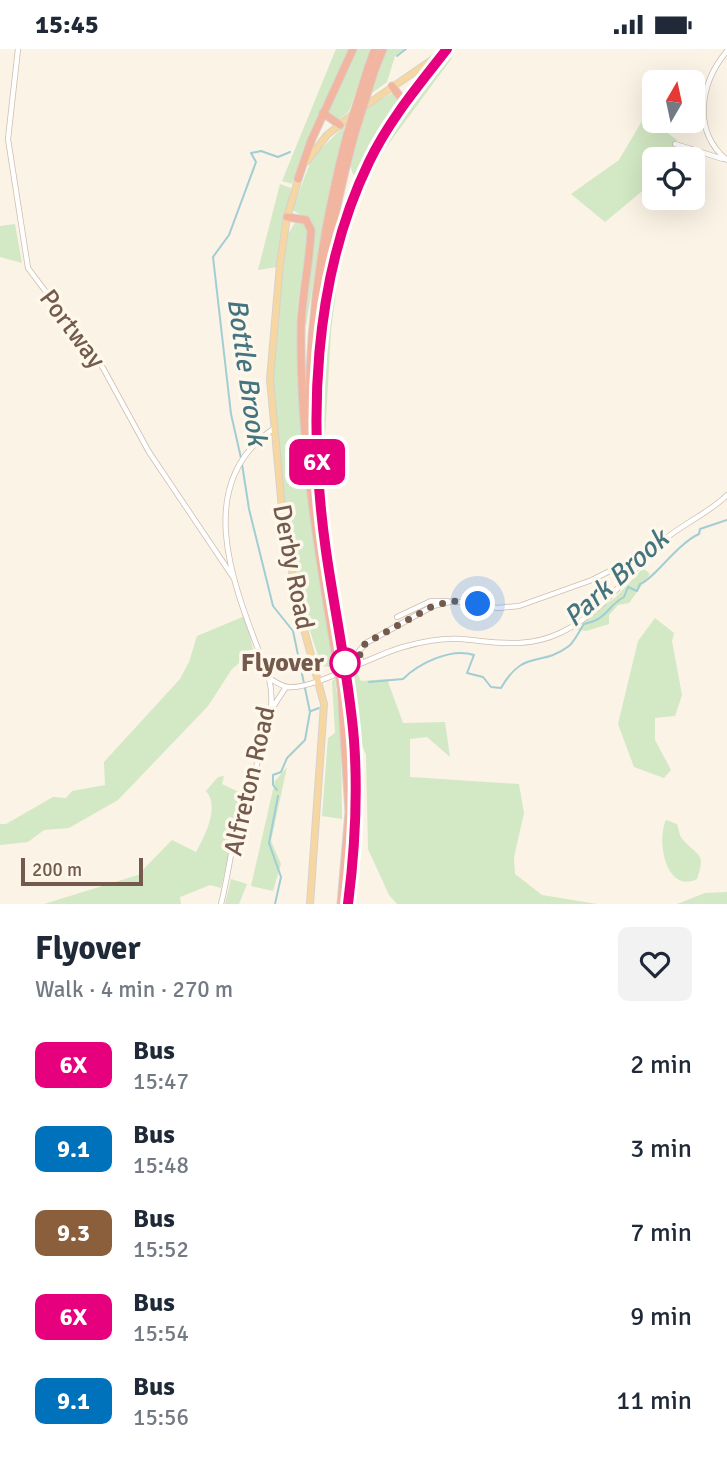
<!DOCTYPE html>
<html lang="en">
<head>
<meta charset="utf-8">
<style>
  :root { --surface:#fff; --page:#f2f2f3; --text:#1f2937; --muted:#747a83 }
  body { margin:0; font-family:Signika,sans-serif; background:var(--page); color:var(--text); height:100vh; display:flex; flex-direction:column; font-size:26px; white-space:nowrap }
  * { box-sizing:border-box; margin:0 }
  p { font-size:23px; color:var(--muted) }
  .icon { flex:none; width:38px; height:38px; fill:none; stroke:currentColor; stroke-width:2; stroke-linecap:round; stroke-linejoin:round }
  .map { position:relative; height:855px; overflow:hidden }
  .details { display:flex; flex-direction:column; background:var(--surface); flex:1 }
  .details>* { flex:none }
  .badge { padding:0 14px; border-radius:10px; font-size:24px; line-height:46px }
  .needle { width:46px; rotate:9deg }
  .controls { position:absolute; left:642px; top:21px; display:grid; gap:14px }
  .controls a { display:grid; place-items:center; width:63px; height:63px; border-radius:10px; background:var(--surface); box-shadow:0 7px 28px #0002; font-size:35px }
  .scale { position:absolute; left:21px; bottom:18px; width:122px; box-sizing:border-box; padding-left:7px; border:4px solid #735a4c; border-top:0; font-size:19px; line-height:24px; white-space:nowrap; color:#735a4c; -webkit-text-stroke:5px #fef7eb; paint-order:stroke }
  .you { position:absolute; width:35px; height:35px; margin:-18px; border:5px solid #fff; border-radius:50%; background:#1a73e8; box-shadow:0 0 0 10px #1a73e833 }
  .map>.badge { position:absolute; translate:-50% -50%; box-shadow:0 0 0 4px #fff }
  .round { display:grid; place-items:center; flex:none; width:74px; height:74px; border-radius:10px; background:var(--page) }
  .summary { display:flex; align-items:center; justify-content:space-between; height:119px; padding:0 35px }
  h1 { font-size:33px; font-weight:700; line-height:52px }
  ul { padding:0; list-style:none }
  li { display:flex; align-items:center; gap:21px; height:84px; padding:0 35px }
  li div { flex:1 }
  li b { display:block; font-size:26px }
  li em { font-style:normal }
  li .badge { min-width:77px; font-weight:700; text-align:center }
  .status { display:flex; justify-content:space-between; align-items:center; height:49px; padding:0 35px; background:var(--surface); direction:ltr }
  .status svg { height:19px; fill:currentColor }
  .map>svg:first-child { display:block }
</style>
</head>
<body>
<div class="status"><b>15:45</b><svg viewBox="0 0 49 12"><path d="M0 12V9h3v3zM5 12V6h3v6zM10 12V3h3v9zM15 12V0h3v12zM26 1h20v11H26zM47 4h2v5h-2z"/></svg></div>
<div class="map">
<svg width="727" height="855" viewBox="0 0 727 855">
  <rect width="100%" height="100%" fill="#fbf3e5"/>
  <g fill="#d3e8c4">
    <path d="M336 0H350L306 94 292 135 282 132Z"/>
    <path d="M355 0H371L349 62 339 71 330 65 328 58Z"/>
    <path d="M386 0H405L395 7 387 33 372 44Z"/>
    <path d="M449 6 452 9 384 101 355 161 338 227 331 282 325 389H321C323 294 330 201 372 114 380 96 393 81 404 65 418 44 430 22 449 6Z"/>
    <path d="M394 43 401 56 364 117 359 119 357 127 353 125 350 116 367 59Z"/>
    <path d="M645 67 677 91 665 110H654L652 134 605 173 571 145 619 111Z"/>
    <path d="M345 76 328 147 306 277C295 243 324 203 311 171L292 161 312 109Z"/>
    <path d="M280 135 291 139 277 218 258 221Z"/>
    <path d="M296 172 302 173 309 181C306 211 298 240 297 271 295 380 313 488 331 594L333 615 330 618 322 617C291 535 271 411 273 323 274 277 282 230 288 185Z"/>
    <path d="M15 175 22 214 0 208V177Z"/>
    <path d="M643 519 650 525 629 554 618 556 609 566V575L586 582 572 580 615 549Z"/>
    <path d="M245 567 253 600 244 604 245 609 232 620 208 657 118 751 69 779 44 781 28 793 0 796V775H6L53 748 66 749 72 742 105 736 104 713 180 630 189 613 197 587Z"/>
    <path d="M655 569 674 584 672 592 682 646 675 667 655 669V691L671 721 664 729 634 718 618 675 638 592Z"/>
    <path d="M356 621 361 632 387 630 403 674 445 673 450 708 427 688 410 690V728L519 735 524 764 514 808 515 825 542 846 597 855H397L389 846 368 800 366 706 358 686 351 622Z"/>
    <path d="M335 630 341 685 342 770 322 767 328 689 335 684 332 632Z"/>
    <path d="M287 718 271 792 281 815 273 842 251 837 275 732Z"/>
    <path d="M224 727 222 735 243 745 221 839 210 836 180 848 181 855H44L138 826 172 791 196 803C205 787 220 758 206 742L218 728Z"/>
    <path d="M666 771 677 775C679 780 679 787 683 791 699 808 706 804 697 830 666 845 656 792 666 771Z"/>
    <path d="M231 830 247 835 239 855H225Z"/>
    <path d="M727 843V855H677L705 844Z"/>
  </g>
  <g fill="none" stroke-linecap="round" stroke-linejoin="round">
    <g stroke="#a1cdd5" stroke-width="2">
      <path d="M397 7 406 0"/>
      <path d="M241 409 231 365 213 208 229 186 256 113 251 104 261 102 278 108 290 103"/>
      <path d="M242 415 249 460 273 557 293 582 310 663 305 691 287 709 281 723 273 726V736L277 741"/>
      <path d="M369 633 403 630C418 615 451 598 474 606L467 624 483 628 491 638 501 639C524 599 540 619 569 597 574 593 580 581 584 575 608 570 606 558 624 548L628 538 637 542 640 535C652 532 678 494 699 485L700 480 727 471"/>
      <path d="M311 662 319 659"/>
      <path d="M275 855 281 828 269 794 278 747"/>
    </g>
    <defs>
      <g id="minor">
        <path d="M18 0 8 90 28 219 103 319 149 403 233 528"/>
        <path d="M727 2C700 34 692 82 727 111"/>
        <path d="M675 95 723 110"/>
        <path d="M397 568 431 552H447"/>
        <path d="M361 611 359 602 366 594 433 557 453 552 498 559 519 557 592 531 653 500"/>
        <path d="M269 629C274 632 281 637 288 638 313 641 373 606 403 598 421 593 442 589 461 590 496 593 526 600 560 584 603 564 626 527 658 496 679 476 707 466 727 446"/>
        <path d="M269 664 286 638"/>
        <path d="M221 855C229 824 232 791 241 760 253 718 280 675 269 629 241 552 185 440 273 380"/>
      </g>
      <g id="major">
        <path d="M362 59 442 4"/>
        <path d="M307 112 327 86 353 65"/>
        <path d="M299 128 287 168 280 215 270 330 284 481 301 569 324 655 310 855"/>
      </g>
      <g id="highway">
        <path d="M368 19 375 0"/>
        <path d="M375 20 383 0"/>
        <path d="M392 37 405 54"/>
        <path d="M323 64 340 76"/>
        <path d="M298 130 311 92 353 0"/>
        <path d="M287 168 306 171 311 181C310 215 301 248 301 282 300 389 317 497 335 602"/>
        <path d="M329 234C344 140 391 73 447 0"/>
        <path d="M309 376C308 278 322 181 347 86"/>
        <path d="M342 599C333 543 323 487 319 430 310 315 323 199 354 87"/>
        <path d="M348 637 356 747 348 855"/>
        <path d="M341 855 349 763 341 638"/>
      </g>
    </defs>
    <use href="#minor" stroke="#cebdaf" stroke-width="6"/>
    <use href="#major" stroke="#d8d1cd" stroke-width="8"/>
    <use href="#highway" stroke="#d8d1cd" stroke-width="9"/>
    <use href="#minor" stroke="#fff" stroke-width="4.5"/>
    <use href="#major" stroke="#f7d7a1" stroke-width="6"/>
    <use href="#highway" stroke="#f2b59f" stroke-width="7"/>
    <defs>
      <g id="highway-bridge">
        <path d="M347 86 368 19"/>
        <path d="M354 87 375 20"/>
        <path d="M342 599 348 637"/>
        <path d="M335 602 341 638"/>
      </g>
    </defs>
    <use href="#highway-bridge" stroke="#d8d1cd" stroke-width="9" stroke-linecap="butt"/>
    <use href="#highway-bridge" stroke="#f2b59f" stroke-width="7"/>
  </g>
  <g fill="none" stroke-linecap="round" stroke-linejoin="round">
    <defs>
      <path id="line" d="M348 855C355 800 358 746 354 691 349 628 335 565 326 502 308 375 312 230 369 113 389 71 419 36 447 0"/>
    </defs>
    <use href="#line" stroke="#fff" stroke-width="16"/>
    <use href="#line" stroke="#e6007e" stroke-width="10"/>
    <path stroke="#735a4c" stroke-width="7" stroke-dasharray="0 12.6" d="M345 614 348 618 361 611 359 602 366 594 433 557 453 552 478 555"/>
  </g>
  <circle fill="#fff" stroke="#e6007e" stroke-width="3.5" cx="345" cy="614" r="14"/>
  <g text-anchor="middle" dominant-baseline="central" stroke-width="7" stroke-linejoin="round" paint-order="stroke">
    <g font-size="26" fill="#735a4c" stroke="#fef7eb">
      <text transform="translate(72 280) rotate(53)">Portway</text>
      <text transform="translate(293 518) rotate(79)">Derby Road</text>
      <text transform="translate(250 732) rotate(-77)">Alfreton Road</text>
    </g>
    <g font-size="26" font-weight="bold" fill="#735a4c" stroke="#fef7eb" text-anchor="end">
      <text x="324" y="614">Flyover</text>
    </g>
    <g font-size="28" font-style="italic" fill="#43747f" stroke="#fef7eb">
      <text transform="translate(247 323) rotate(82)">Bottle Brook</text>
      <text transform="translate(616 529) rotate(-42)">Park Brook</text>
    </g>
  </g>
</svg>
<div class="controls">
<a><svg class="needle" viewBox="-14 -14 28 28"><path d="M0-13l5 13h-10z" fill="#e53935"/><path d="M0 13l5-13h-10z" fill="#747a83"/></svg></a>
<a><svg class="icon" aria-label="locate" viewBox="0 0 24 24"><circle cx="12" cy="12" r="6"/><path d="M12 2v4M12 18v4M2 12h4M18 12h4"/></svg></a>
</div>
<div class="scale">200 m</div>
<div class="you" style="left:478px;top:555px"></div>
<b class="badge" style="left:317px;top:413px;background:#e6007e;color:#fff">6X</b>
</div>
<section class="details">
<div class="summary"><div><h1>Flyover</h1><p>Walk · 4 min · 270 m</p></div><a class="round"><svg class="icon" aria-label="heart" viewBox="0 0 24 24"><path d="M12 20l-8-8c-3-5 5-10 8-4 3-6 11-1 8 4z"/></svg></a></div>
<ul>
<li><span class="badge" style="background:#e6007e;color:#fff">6X</span><div><b>Bus</b><p>15:47</p></div><em>2 min</em></li>
<li><span class="badge" style="background:#0072bc;color:#fff">9.1</span><div><b>Bus</b><p>15:48</p></div><em>3 min</em></li>
<li><span class="badge" style="background:#8b5e3c;color:#fff">9.3</span><div><b>Bus</b><p>15:52</p></div><em>7 min</em></li>
<li><span class="badge" style="background:#e6007e;color:#fff">6X</span><div><b>Bus</b><p>15:54</p></div><em>9 min</em></li>
<li><span class="badge" style="background:#0072bc;color:#fff">9.1</span><div><b>Bus</b><p>15:56</p></div><em>11 min</em></li>
</ul>
</section>
</body>
</html>
